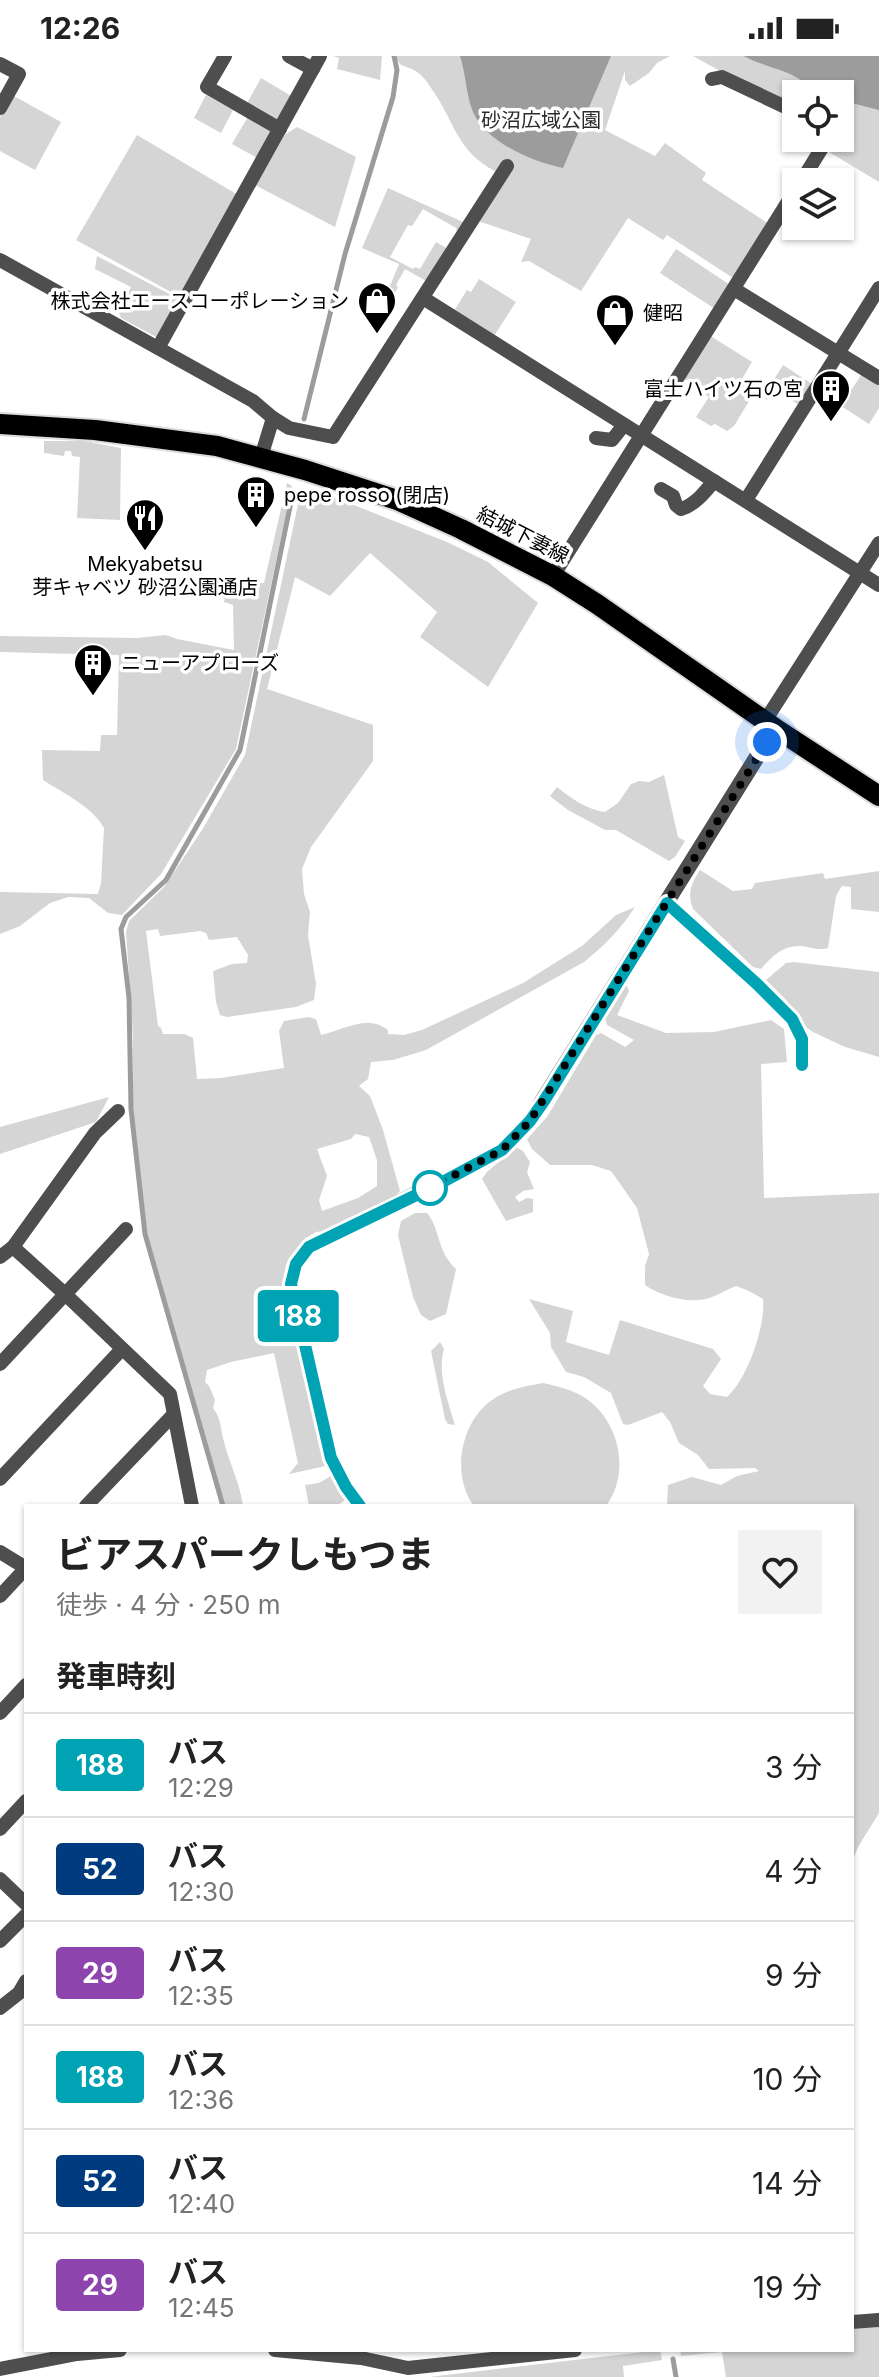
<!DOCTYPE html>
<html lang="ja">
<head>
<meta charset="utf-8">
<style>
  :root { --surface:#fff; --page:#f2f2f2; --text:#222; --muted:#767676; --line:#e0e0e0 }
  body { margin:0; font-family:Inter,"Noto Sans JP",sans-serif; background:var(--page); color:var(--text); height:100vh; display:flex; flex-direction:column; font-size:30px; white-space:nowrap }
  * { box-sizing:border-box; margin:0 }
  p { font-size:26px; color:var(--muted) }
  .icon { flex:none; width:44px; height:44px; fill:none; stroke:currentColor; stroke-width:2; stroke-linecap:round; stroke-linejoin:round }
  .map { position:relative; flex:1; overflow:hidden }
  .sheet { position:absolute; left:24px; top:1448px; width:830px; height:848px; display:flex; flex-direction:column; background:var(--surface); border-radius:0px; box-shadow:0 2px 6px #0004 }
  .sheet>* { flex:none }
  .badge { padding:0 16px; border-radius:6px; font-size:28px; line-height:52px }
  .tools { position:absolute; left:782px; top:24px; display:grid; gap:16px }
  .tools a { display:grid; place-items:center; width:72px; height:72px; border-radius:0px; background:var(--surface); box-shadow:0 2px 6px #0004; font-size:40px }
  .you { position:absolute; width:40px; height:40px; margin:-20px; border:6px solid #fff; border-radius:50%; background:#1a73e8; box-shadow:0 0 0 12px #1a73e833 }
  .map>.badge { position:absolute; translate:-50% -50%; box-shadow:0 0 0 4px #fff }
  h2 { padding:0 32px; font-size:30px; line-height:72px }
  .round { display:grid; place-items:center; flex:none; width:84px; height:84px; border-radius:0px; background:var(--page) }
  .overview { display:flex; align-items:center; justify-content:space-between; height:136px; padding:0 32px }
  h1 { font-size:38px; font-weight:700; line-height:60px }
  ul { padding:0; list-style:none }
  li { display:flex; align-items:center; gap:24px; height:104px; padding:0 32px; border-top:2px solid var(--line) }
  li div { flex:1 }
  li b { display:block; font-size:30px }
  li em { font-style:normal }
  li .badge { min-width:88px; font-weight:700; text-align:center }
  .status { display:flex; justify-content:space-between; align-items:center; height:56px; padding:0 40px; background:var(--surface); direction:ltr }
  .status svg { height:22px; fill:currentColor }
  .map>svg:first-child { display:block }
</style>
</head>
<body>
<div class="status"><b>12:26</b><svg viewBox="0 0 49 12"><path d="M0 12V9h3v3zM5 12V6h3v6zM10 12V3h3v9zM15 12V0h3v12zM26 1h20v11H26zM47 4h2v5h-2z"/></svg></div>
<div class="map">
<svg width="879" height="2321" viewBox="0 0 879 2321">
  <rect width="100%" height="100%" fill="#fff"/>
  <g fill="#d5d5d5" fill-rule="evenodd">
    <path d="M333 0H382L380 24 337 13 339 2Z"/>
    <path d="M396 0H670L657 7 649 17 630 30 625 24V15L605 74 655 100 665 87 706 117 702 124 769 168 733 222 667 179 663 184 628 162 581 235 529 205 521 206 531 183 478 165 495 115C456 95 455 65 431 32 427 25 421 18 414 14 405 9 399 12 396 0Z"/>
    <path d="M693 0H879V126L824 93 830 82H840V38H796V53L747 30Z"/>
    <path d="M261 22 293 41 279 65 247 47Z"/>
    <path d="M12 39 61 66 35 114 0 95V61Z"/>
    <path d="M206 39 233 54 221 77 194 62Z"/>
    <path d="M249 59 272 75 259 103 232 88Z"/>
    <path d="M297 71 356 101 335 171 255 129 280 82Z"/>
    <path d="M137 79 238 139 180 241 76 184Z"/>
    <path d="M388 132 463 166 457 176 456 172 423 153 412 170 408 169 390 201 413 213 415 211 420 213 436 186 448 193 428 226 405 213 396 229 398 231 393 241 382 239 386 229 390 230 399 208 362 192Z"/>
    <path d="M676 193 730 229 715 253 660 217Z"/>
    <path d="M97 200 181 244 160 283 121 262 119 257 131 231 95 213Z"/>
    <path d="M479 223 516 246 494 280 454 255 467 234 471 236Z"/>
    <path d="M709 279 752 306 739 328 754 337 734 370 727 375 715 368 711 370 696 361 709 341 703 337 704 335 683 322Z"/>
    <path d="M783 309 812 328 799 349 774 333 767 344 763 341Z"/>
    <path d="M863 316 879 327V352L869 368 841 350Z"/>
    <path d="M44 385H84L121 392 120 464 77 462 80 401 72 400 71 395H65L64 400 44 397Z"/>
    <path d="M287 427 292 430 236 693 161 818 122 859 108 857 89 842 68 841 50 847 20 870 0 878V836L98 838 101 827 104 772C93 751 63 737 43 724L42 694 100 695 101 679H117L119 599 0 596V580L137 582 166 579 177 583 234 594 233 549 224 546 227 525 245 528 264 527Z"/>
    <path d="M301 434 314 438 321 436 447 486 488 506 538 547 488 631 420 581 437 556 370 497 330 540 295 521 267 633 373 669V705L311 791 302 813 304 838 310 856 308 879 316 928 314 944 296 951 227 961 220 959 216 946 213 915 232 908 247 907 248 899 237 881 209 884 206 877 200 875 160 880 158 873 146 875 158 970 161 972 163 978H184L193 982 197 1023 221 1022 284 1012 279 975 284 965 308 961 316 963 321 979C343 974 367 958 388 974V978L404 979 422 974 523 927 582 890 616 859 635 851C620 874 605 889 584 906L426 994 393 1004 371 1006 368 1023 359 1030 370 1040 383 1074 400 1135 389 1146 355 1162H348L327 1175 316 1176 304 1183 286 1209 283 1226 300 1305 326 1410 289 1418 298 1407 274 1297 231 1306 207 1314 205 1326 209 1330 215 1344 213 1352C221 1362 220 1370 223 1382 228 1405 240 1426 243 1450H224L147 1178 133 1052V978L126 876 129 865 164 831 202 774 245 699ZM355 1078 369 1081 377 1104V1130L358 1142 322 1155 319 1144 327 1120 317 1093 351 1083Z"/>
    <path d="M664 719 678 781 685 785 675 801 669 805 616 774H605L568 754 550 740 557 731C571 742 587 754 605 756L618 747 631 728 639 725 649 726Z"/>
    <path d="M700 814 733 835 752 833 755 827 823 817 825 823 879 815V856L851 853V831L842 830 836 840 828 892C818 895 811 891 801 890 783 889 772 900 761 913L753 911 693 853C687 837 691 828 700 814Z"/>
    <path d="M794 906 879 916V1001L845 991 813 976 799 966 786 944 766 924 786 907Z"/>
    <path d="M626 928 629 935 617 959 666 977 714 976 771 964 784 973 787 1006 761 1008 764 1142 879 1137V1757L858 1791 852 1806V1450H667L668 1429 692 1421 721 1429 737 1420 759 1415 755 1412 709 1413 698 1399 679 1387 670 1366 662 1356 628 1369 623 1368 611 1337 584 1321 566 1316 551 1291 550 1277 529 1243 573 1255 566 1286 609 1299 620 1264 713 1293 721 1303 703 1330 710 1338 727 1341C747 1324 766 1270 763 1243L749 1235 736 1230C728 1233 720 1238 712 1241 692 1249 662 1241 645 1229V1210L649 1198 637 1152 611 1115 592 1109H550L532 1093 527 1083 547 1061 596 979 601 977 625 991 634 984 607 969 605 961Z"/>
    <path d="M109 1041 96 1066 0 1098V1071Z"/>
    <path d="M516 1091 523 1095 530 1106 527 1116 534 1133 523 1135 515 1141 519 1146 527 1142 533 1143V1156L506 1165 482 1123 487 1116Z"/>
    <path d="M415 1157H427C441 1174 436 1194 456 1213L446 1258 430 1265 421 1259 413 1241 398 1179 401 1165Z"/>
    <path d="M440 1286 444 1293C437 1316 448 1346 455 1369L448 1368 445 1363 431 1295Z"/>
    <path d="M543 1327C561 1331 579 1335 593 1348 621 1373 629 1419 606 1450H474C450 1418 461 1363 495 1342 510 1333 525 1330 543 1327Z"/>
    <path d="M331 1420 345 1444 337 1450H309L305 1429 319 1427Z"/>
    <path d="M879 2271V2321H726L722 2296 681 2300 680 2294H852V2273Z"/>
    <path d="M660 2294 662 2304 623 2310 624 2321H429Z"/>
  </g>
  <g fill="#9c9c9c">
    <path d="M460 0H611L563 112C533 106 487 87 473 56 466 39 466 18 460 0Z"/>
    <path d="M744 0H879V54L840 44V38C818 38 801 21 780 14 767 9 756 7 744 0Z"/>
  </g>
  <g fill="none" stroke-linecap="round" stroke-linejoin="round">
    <g stroke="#9c9c9c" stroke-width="5">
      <path d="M304 363 345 198 393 41 397 14 394 0"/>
      <path d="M223 1450 145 1178 131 1053 129 942 121 873 126 861 166 824 240 694 293 436"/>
      <path d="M673 2303 676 2321"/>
    </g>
    <defs>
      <path id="primary" d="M0 368 95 374 217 390 305 414 397 444 461 473 553 520 597 548 775 672 879 740"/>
    </defs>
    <use href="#primary" stroke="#dbdbdb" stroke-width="24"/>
    <g stroke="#4e4e4e" stroke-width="14">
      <path d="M225 0 207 31 280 73"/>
      <path d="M289 0 313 13"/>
      <path d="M0 8 19 18 0 52"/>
      <path d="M712 23 722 21 796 56"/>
      <path d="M801 126 828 82"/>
      <path d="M0 204 253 345 273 362 261 401"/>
      <path d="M734 233 879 322"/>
      <path d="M423 242 879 529"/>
      <path d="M158 292 320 0"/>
      <path d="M273 362 289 372 333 381 507 110"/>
      <path d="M596 382 612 384 624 369"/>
      <path d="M661 433 673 440 676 449 681 453C695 449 705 436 714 425"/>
      <path d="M746 444 879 232"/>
      <path d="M553 520 796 133"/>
      <path d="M765 665 879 487"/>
      <path d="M13 1191 65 1238 170 1338 192 1450"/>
      <path d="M0 1201 13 1191 95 1077 118 1055"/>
      <path d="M0 1308 126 1173"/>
      <path d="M0 1423 122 1293"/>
      <path d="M86 1450 173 1359"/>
      <path d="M0 1496 26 1512"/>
      <path d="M0 1540 26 1512"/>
      <path d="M0 1657 26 1629"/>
      <path d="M0 1773 26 1745"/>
      <path d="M0 1823 26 1848"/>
      <path d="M0 1885 26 1859"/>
      <path d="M0 1952 19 1937 26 1925"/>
      <path d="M852 2266 879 2264"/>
      <path d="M275 2294 361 2302 408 2312 575 2294"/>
      <path d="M0 2313 77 2298 120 2294"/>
    </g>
    <g stroke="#4e4e4e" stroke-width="16">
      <path d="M667 847 757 928 792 963 802 983V1009"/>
      <path d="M360 1450 346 1431 331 1402 291 1228 296 1208 309 1191 485 1104 502 1094 530 1065 775 672"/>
    </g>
    <use href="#primary" stroke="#000" stroke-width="20"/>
  </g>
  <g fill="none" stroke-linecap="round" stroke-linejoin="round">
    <defs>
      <path id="line" d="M360 1450 346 1431 331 1402 291 1228 296 1208 309 1191 437 1129 502 1094 530 1065 544 1045 667 847 757 928 792 963 802 983V1009"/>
    </defs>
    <use href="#line" stroke="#fff" stroke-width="18"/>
    <use href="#line" stroke="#00a3b4" stroke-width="12"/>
    <path stroke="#000" stroke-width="8" stroke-dasharray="0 14.4" d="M430 1132 502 1094 530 1065 767 686"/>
  </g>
  <defs>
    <symbol id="shop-pin" viewBox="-11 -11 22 30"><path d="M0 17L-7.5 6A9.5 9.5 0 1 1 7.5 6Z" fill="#000" stroke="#fff"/><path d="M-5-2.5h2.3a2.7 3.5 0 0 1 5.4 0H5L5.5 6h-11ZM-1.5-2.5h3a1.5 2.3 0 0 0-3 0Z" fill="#fff"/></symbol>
    <symbol id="building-pin" viewBox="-11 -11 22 30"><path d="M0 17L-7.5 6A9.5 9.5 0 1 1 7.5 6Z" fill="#000" stroke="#fff"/><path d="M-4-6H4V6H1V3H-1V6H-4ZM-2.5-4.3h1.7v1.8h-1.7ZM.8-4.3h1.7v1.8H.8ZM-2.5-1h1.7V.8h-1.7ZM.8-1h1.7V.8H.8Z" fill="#fff"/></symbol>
    <symbol id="restaurant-pin" viewBox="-11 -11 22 30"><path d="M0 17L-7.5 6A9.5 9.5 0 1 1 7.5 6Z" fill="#000" stroke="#fff"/><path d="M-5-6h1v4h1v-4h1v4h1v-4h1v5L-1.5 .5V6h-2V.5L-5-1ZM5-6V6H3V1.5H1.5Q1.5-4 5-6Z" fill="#fff"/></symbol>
  </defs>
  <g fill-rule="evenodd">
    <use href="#shop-pin" x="355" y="223" width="44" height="60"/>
    <use href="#shop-pin" x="593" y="235" width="44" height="60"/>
    <use href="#building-pin" x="809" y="311" width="44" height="60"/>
    <use href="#building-pin" x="234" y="417" width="44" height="60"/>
    <use href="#restaurant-pin" x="123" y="440" width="44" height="60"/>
    <use href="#building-pin" x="71" y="585" width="44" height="60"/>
  </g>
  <circle fill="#fff" stroke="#00a3b4" stroke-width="4" cx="430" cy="1132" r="16"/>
  <g text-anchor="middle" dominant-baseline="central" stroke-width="7" stroke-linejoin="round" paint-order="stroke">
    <g font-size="20" fill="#2c2c2c" stroke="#fff">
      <text x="541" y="64">砂沼広域公園</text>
    </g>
    <g font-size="20" fill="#000" stroke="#fff" text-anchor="start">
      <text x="349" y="245" text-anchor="end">株式会社エースコーポレーション</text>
      <text x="643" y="257">健昭</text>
      <text x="803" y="333" text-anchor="end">富士ハイツ石の宮</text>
      <text x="284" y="439">pepe rosso (閉店)</text>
      <text x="145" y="508" text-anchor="middle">Mekyabetsu<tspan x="145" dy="23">芽キャベツ 砂沼公園通店</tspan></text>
      <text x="121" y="607">ニューアプローズ</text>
    </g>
    <g font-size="20" fill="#000" stroke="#fff">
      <text transform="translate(523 479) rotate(27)">結城下妻線</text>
    </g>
  </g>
</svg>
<div class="tools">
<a><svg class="icon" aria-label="locate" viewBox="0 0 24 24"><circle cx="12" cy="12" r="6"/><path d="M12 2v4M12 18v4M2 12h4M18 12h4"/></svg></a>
<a><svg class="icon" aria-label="layers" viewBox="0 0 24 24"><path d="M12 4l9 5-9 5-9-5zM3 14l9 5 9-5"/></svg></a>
</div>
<div class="you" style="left:767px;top:686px"></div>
<b class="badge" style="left:298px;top:1260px;background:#00a3b4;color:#fff">188</b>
<section class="sheet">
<div class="overview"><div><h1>ビアスパークしもつま</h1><p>徒歩 · 4 分 · 250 m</p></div><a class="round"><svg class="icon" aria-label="heart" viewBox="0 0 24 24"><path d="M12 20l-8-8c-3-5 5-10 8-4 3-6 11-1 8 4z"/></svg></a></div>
<h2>発車時刻</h2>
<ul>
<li><span class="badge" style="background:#00a3b4;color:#fff">188</span><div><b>バス</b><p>12:29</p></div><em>3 分</em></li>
<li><span class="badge" style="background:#003b80;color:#fff">52</span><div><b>バス</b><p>12:30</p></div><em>4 分</em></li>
<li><span class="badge" style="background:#8e44ad;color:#fff">29</span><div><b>バス</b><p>12:35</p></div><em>9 分</em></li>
<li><span class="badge" style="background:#00a3b4;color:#fff">188</span><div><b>バス</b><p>12:36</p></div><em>10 分</em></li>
<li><span class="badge" style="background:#003b80;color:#fff">52</span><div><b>バス</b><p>12:40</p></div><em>14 分</em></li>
<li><span class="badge" style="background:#8e44ad;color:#fff">29</span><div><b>バス</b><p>12:45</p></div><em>19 分</em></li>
</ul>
</section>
</div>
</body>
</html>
